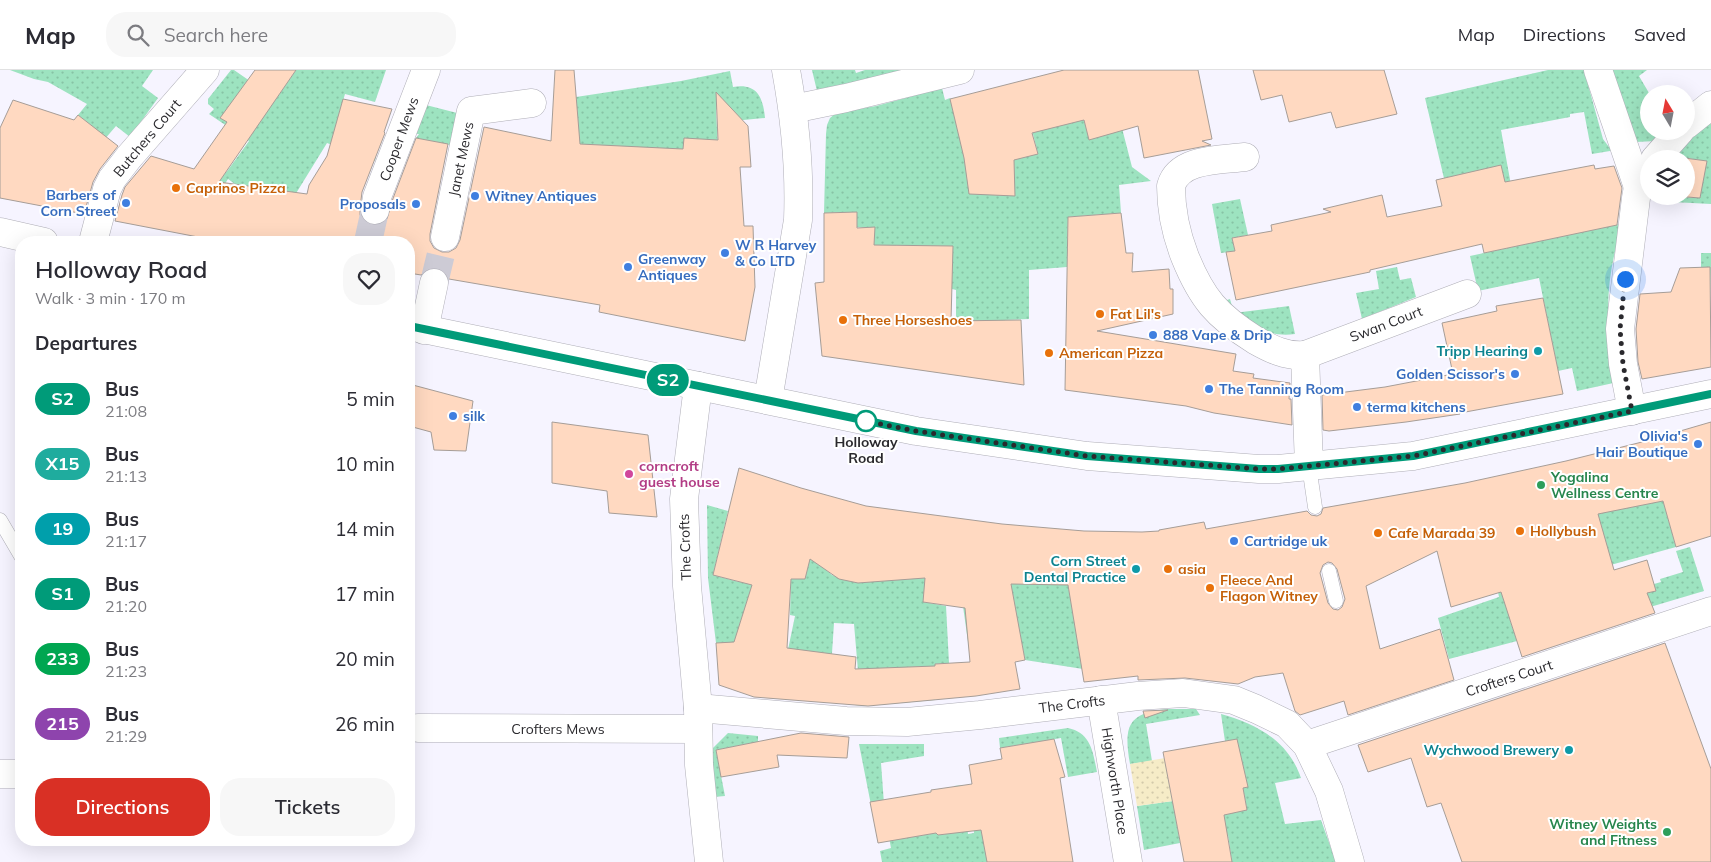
<!DOCTYPE html>
<html lang="en">
<head>
<meta charset="utf-8">
<style>
  :root { --surface:#fff; --page:#f7f7f7; --text:#2b2b33; --muted:#7c7c81; --line:#e1e1e2; --accent:#d93025 }
  body { margin:0; font-family:Mulish,sans-serif; background:var(--page); color:var(--text); height:100vh; display:flex; flex-direction:column; font-size:19px; white-space:nowrap }
  * { box-sizing:border-box; margin:0 }
  p { font-size:16px; color:var(--muted) }
  .icon { flex:none; width:28px; height:28px; fill:none; stroke:currentColor; stroke-width:2; stroke-linecap:round; stroke-linejoin:round }
  .map { position:relative; flex:1; overflow:hidden }
  .details { position:absolute; left:15px; top:166px; width:400px; height:610px; display:flex; flex-direction:column; background:var(--surface); border-radius:20px; box-shadow:0 5px 20px #0002 }
  .details>* { flex:none }
  .badge { padding:0 10px; border-radius:16px; font-size:18px; line-height:32px }
  .needle { width:32px; rotate:350deg }
  .fabs { position:absolute; left:1640px; top:15px; display:grid; gap:10px }
  .fabs a { display:grid; place-items:center; width:55px; height:55px; border-radius:50%; background:var(--surface); box-shadow:0 5px 20px #0002; font-size:25px }
  .you { position:absolute; width:25px; height:25px; margin:-12px; border:4px solid #fff; border-radius:50%; background:#1a73e8; box-shadow:0 0 0 8px #1a73e833 }
  .map>.badge { position:absolute; translate:-50% -50%; box-shadow:0 0 0 2px #fff }
  h2 { padding:0 20px; font-size:19px; line-height:45px }
  .round { display:grid; place-items:center; flex:none; width:52px; height:52px; border-radius:20px; background:var(--page) }
  .summary { display:flex; align-items:center; justify-content:space-between; height:85px; padding:0 20px }
  h1 { font-size:24px; font-weight:600; line-height:38px }
  .cta { display:flex; gap:10px; margin-top:auto; padding:10px 20px }
  .cta a { flex:1; height:58px; border-radius:20px; background:var(--accent); color:#fff; font-size:20px; font-weight:600; line-height:58px; text-align:center }
  .cta a+a { background:var(--page); color:var(--text) }
  ul { padding:0; list-style:none }
  li { display:flex; align-items:center; gap:15px; height:65px; padding:0 20px }
  li div { flex:1 }
  li b { display:block; font-size:19px }
  li em { font-style:normal }
  li .badge { min-width:55px; font-weight:700; text-align:center }
  header { display:flex; align-items:center; gap:30px; box-sizing:border-box; height:70px; padding:0 25px; background:var(--surface); border-bottom:1px solid var(--line) }
  header strong { font-size:24px }
  nav { display:flex; gap:28px; margin-inline-start:auto; font-size:18px }
  .search { width:350px; height:45px; background:var(--page); display:flex; align-items:center; gap:12px; box-sizing:border-box; padding:0 18px; border-radius:20px; color:var(--muted); font-size:19px }
  .map>svg:first-child { display:block }
</style>
</head>
<body>
<header>
<strong>Map</strong>
<div class="search"><svg class="icon" aria-label="search" viewBox="0 0 24 24"><circle cx="10" cy="10" r="6"/><path d="M15 15l6 6"/></svg>Search here</div>
<nav><a>Map</a><a>Directions</a><a>Saved</a></nav>
</header>
<div class="map">
<svg width="1711" height="792" viewBox="0 0 1711 792">
  <defs>
    <pattern id="grass-dots" width="8" height="8" patternUnits="userSpaceOnUse" patternTransform="scale(1.25)"><rect width="8" height="8" fill="#9de3c0"/><path d="M2 2h.1M6 6h.1" fill="none" stroke="#87c3a5" stroke-width="1.8" stroke-linecap="round"/></pattern>
    <pattern id="sand-dots" width="8" height="8" patternUnits="userSpaceOnUse" patternTransform="scale(1.25)"><rect width="8" height="8" fill="#f6ecc7"/><path d="M2 2h.1M6 6h.1" fill="none" stroke="#d3caab" stroke-width="1.8" stroke-linecap="round"/></pattern>
  </defs>
  <rect width="100%" height="100%" fill="#f6f4ff"/>
  <g fill="url(#grass-dots)">
    <path d="M10 0H153L142 16 158 28 130 67 116 56 104 70 92 56 78 45 87 34 48 12 34 9Z"/>
    <path d="M231 0H234L276 29 296 0H386L375 32 345 24 335 58 377 81 375 91 327 73 287 138 250 125 228 109 214 131 201 130 228 100 249 71 209 44 214 39 208 34V29Z"/>
    <path d="M812 0H855L856 3 865 0H906L817 21Z"/>
    <path d="M1107 0 1132 97 1151 111 1119 115 1121 143 1068 147 1067 197 1029 200V249L1005 250V272L956 251V220L952 219 926 176 896 175 891 237 865 158 857 157 856 142 824 143 826 64 827 55 830 48 836 43 876 36 942 18 945 30 950 28 962 77 1038 84 1031 56 1079 32 1089 69Z"/>
    <path d="M1548 0H1584L1603 69 1609 77 1616 80 1592 84 1584 42 1570 44V47L1501 60 1515 137 1486 175 1481 174 1447 121 1425 28Z"/>
    <path d="M1608 0H1647L1639 6 1649 23 1655 21 1656 24H1649V61H1668L1656 71 1636 72Z"/>
    <path d="M730 1 733 17C757 13 763 27 765 48L733 51 721 36 716 40 719 99 588 200 576 27 681 11Z"/>
    <path d="M426 35 461 44 455 76 416 68 419 64H414Z"/>
    <path d="M1711 50V134L1653 131 1654 126 1700 128 1706 91 1674 86 1694 64Z"/>
    <path d="M1240 129 1248 165 1232 168 1235 181 1221 183 1212 134Z"/>
    <path d="M1624 153C1611 186 1606 224 1609 259 1610 277 1615 295 1618 312L1577 321 1572 298 1558 301 1539 208 1478 221 1470 186Z"/>
    <path d="M1701 183H1711V226L1710 198 1701 197Z"/>
    <path d="M1397 197 1400 210 1411 208 1416 227 1362 249 1356 223 1379 219 1376 201Z"/>
    <path d="M1230 229 1234 243 1289 236 1295 264C1264 269 1243 248 1218 233Z"/>
    <path d="M1658 411 1676 477 1596 499 1587 446Z"/>
    <path d="M707 435 728 441 713 505 739 512 755 466 758 496 745 538 756 540 734 573H716L708 508Z"/>
    <path d="M1690 477 1704 521 1630 543 1654 514 1661 512 1660 509 1683 502 1676 481Z"/>
    <path d="M810 486 832 505 837 507 926 501 924 532 946 536 949 593 935 594V630L864 636 855 635 858 601 854 554 834 553 831 598 785 594 795 546 790 545 791 509H805Z"/>
    <path d="M1006 491 1014 492 1016 514 1068 515 1083 599 1025 590 1020 564 969 579 961 522Z"/>
    <path d="M1520 505 1510 550 1517 571 1449 589 1438 548 1499 527 1496 512Z"/>
    <path d="M1168 639H1196L1200 645 1146 654 1152 691 1130 694C1124 657 1126 643 1168 639Z"/>
    <path d="M1221 644C1256 654 1288 670 1301 708L1275 713 1285 754 1321 750 1336 792H1232L1228 765 1218 767 1223 745 1247 739 1243 719 1226 678Z"/>
    <path d="M1068 658C1091 663 1093 682 1097 702L1068 707 1061 668 1000 678 999 668Z"/>
    <path d="M728 663 758 666V672L716 680 725 726 714 727 712 679Z"/>
    <path d="M859 674H924V686L881 693 884 734 871 735Z"/>
    <path d="M963 715 968 764 974 763 970 723 1031 792H882L880 781 891 778 888 762 912 767 936 763 938 765 961 762 954 716Z"/>
    <path d="M1173 731 1180 773 1144 780 1137 736Z"/>
  </g>
  <path fill="url(#sand-dots)" d="M1165 688 1173 731 1137 736 1130 694Z"/>
  <g fill="#ffd9c1" stroke="#a69d97" fill-rule="evenodd">
    <path d="M255 0H296L219 112 307 124 309 115 327 86 343 29 392 39 384 62 385 63 362 122 360 138V145L365 152 372 155 381 154 387 149 392 131 416 68 448 74 430 164V171L434 178 442 182H449L456 178 460 170 484 57 551 71 555 0H574L580 74 683 79 684 68 718 70 716 22 748 56 751 97H740L744 156H753L755 217 745 271 599 242 600 235 449 209 445 202 437 198H429L421 205 409 203V172H224L115 151 122 125 125 117 151 86 194 99 227 52 220 48Z"/>
    <path d="M1064 0H1198L1212 69 1202 71 1211 75 1144 88 1138 56 1089 70 1084 50 1032 63 1038 84 1014 90 1015 126 969 124 964 88 950 29Z"/>
    <path d="M1253 0H1384L1397 44 1336 58 1331 42 1289 52 1282 25 1261 30Z"/>
    <path d="M13 30 74 50 78 45 118 76 100 99 93 112 84 144 0 128V58Z"/>
    <path d="M1677 87 1707 91 1700 128 1674 126H1686V89H1676Z"/>
    <path d="M1501 95 1505 112 1594 95 1595 99 1614 96 1622 118 1617 155 1484 183 1482 174 1370 200V202L1236 230 1226 182 1235 181 1232 168 1272 161 1271 155 1331 142 1323 139 1382 125 1387 147 1442 136 1436 110Z"/>
    <path d="M857 142V158L875 157 874 175 953 176 951 251 1021 250 1024 315 822 286 815 213 824 212V143Z"/>
    <path d="M1121 143 1126 183H1133L1132 202 1169 199 1170 219H1173V244L1097 261 1236 284 1233 301 1254 304 1253 308 1290 313 1289 329H1291L1292 355 1214 343 1186 336 1065 320 1068 147Z"/>
    <path d="M1710 197 1711 297 1642 309 1638 292 1636 259 1640 224 1671 222 1680 198Z"/>
    <path d="M1543 228 1563 324 1460 343V344L1406 352 1329 361 1323 360 1322 325 1385 317 1453 304 1442 253 1497 241 1496 236Z"/>
    <path d="M409 314 473 331 466 381 434 380 431 362 409 356Z"/>
    <path d="M552 352 648 365 657 447 609 443 607 421 552 413Z"/>
    <path d="M1711 352V466L1676 477 1663 431 1598 444 1614 500 1647 490 1656 521 1647 523 1655 543 1522 587 1501 522 1451 537 1437 481 1366 516 1380 579 1440 559 1454 610 1348 645 1344 631 1300 645 1295 641 1283 603 1255 607 1238 614 1185 608 1138 610V606L1084 612 1068 515 1011 514 1025 590 1015 592 1020 619 976 626 868 636 754 627 719 615 716 573 734 572 752 515 713 505 739 398 801 418 866 436 1002 454 1084 461 1142 462 1159 461V460L1204 452 1206 459 1307 441 1311 445 1317 446 1321 444 1323 438 1465 413 1566 391 1646 371ZM810 489 839 509 858 513 925 508 923 532 965 538 970 592 935 594V596L855 599 856 587 787 578 791 509H805ZM1328 492 1332 493 1337 499 1345 529 1342 537 1338 540 1333 539 1328 533 1320 503 1323 495Z"/>
    <path d="M1665 573 1711 699V792H1462L1441 733 1427 737 1411 688 1368 702 1358 675Z"/>
    <path d="M1168 640 1145 648 1143 641Z"/>
    <path d="M801 663 849 667 847 688 777 685 779 697 721 707 716 680Z"/>
    <path d="M1054 669 1065 707 1060 708 1073 792H987L981 760 938 765 936 763 878 773 870 732 931 722V720L972 714 969 695 1002 689 1000 678Z"/>
    <path d="M1237 669 1248 717 1243 718 1247 740 1224 745 1232 792H1184L1163 682Z"/>
  </g>
  <g fill="none" stroke-linecap="round" stroke-linejoin="round">
    <g stroke="#cdcbd5" stroke-width="28" stroke-dasharray="28 14" stroke-linecap="butt">
      <path d="M368 172 375 140"/>
      <path d="M434 213 445 167"/>
    </g>
    <defs>
      <g id="lane">
        <path d="M1309 396 1315 437"/>
        <path d="M0 450 21 486"/>
        <path d="M1329 501 1336 531"/>
      </g>
      <g id="street">
        <path d="M1598 0 1638 117"/>
        <path d="M793 39 846 28 960 0"/>
        <path d="M1686 55 1711 35"/>
        <path d="M1245 87C1221 90 1179 88 1171 116 1171 142 1176 164 1185 187 1202 229 1217 246 1255 270 1271 279 1287 287 1305 285L1467 224"/>
        <path d="M1655 89 1680 61"/>
        <path d="M375 140 377 127 426 0"/>
        <path d="M445 167 471 41 532 33"/>
        <path d="M93 172 107 119 112 109 129 87 205 0"/>
        <path d="M424 260 434 213"/>
        <path d="M1305 285 1309 396"/>
        <path d="M698 316 684 429 687 516 698 638 699 695 709 792"/>
        <path d="M768 330 798 150C800 99 795 49 786 0"/>
        <path d="M1632 341 1623 294 1620 259 1636 128 1638 117 1649 98"/>
        <path d="M1101 630 1128 792"/>
        <path d="M698 638 846 651 907 652 980 645 1138 626 1183 623 1234 630 1256 639 1287 654 1307 675 1329 721 1350 792"/>
        <path d="M418 658 698 659"/>
        <path d="M1307 675 1711 541"/>
        <path d="M0 704H21"/>
      </g>
      <g id="secondary">
        <path d="M0 162 44 172"/>
        <path d="M409 256 916 361 1087 386 1259 399H1278L1413 386 1711 324"/>
      </g>
    </defs>
    <use href="#lane" stroke="#afaeb7" stroke-width="15"/>
    <use href="#street" stroke="#afaeb7" stroke-width="29"/>
    <use href="#secondary" stroke="#afaeb7" stroke-width="29"/>
    <use href="#lane" stroke="#fff" stroke-width="14"/>
    <use href="#street" stroke="#fff" stroke-width="28"/>
    <use href="#secondary" stroke="#fff" stroke-width="28"/>
  </g>
  <g fill="none" stroke-linecap="round" stroke-linejoin="round">
    <defs>
      <path id="line" d="M409 256 916 361 1087 386 1259 399H1278L1413 386 1711 324"/>
    </defs>
    <use href="#line" stroke="#fff" stroke-width="11"/>
    <use href="#line" stroke="#009b79" stroke-width="8"/>
    <path stroke="#2a292d" stroke-width="5" stroke-dasharray="0 9" d="M866 351 860 350 916 361 1087 386 1259 399H1278L1413 386 1632 341 1623 294 1620 259 1625 209"/>
  </g>
  <g fill="#e8710a" stroke="#fff" stroke-width="2">
    <circle cx="176" cy="118" r="5"/>
    <circle cx="1100" cy="244" r="5"/>
    <circle cx="843" cy="250" r="5"/>
    <circle cx="1049" cy="283" r="5"/>
    <circle cx="1520" cy="461" r="5"/>
    <circle cx="1378" cy="463" r="5"/>
    <circle cx="1168" cy="499" r="5"/>
    <circle cx="1210" cy="518" r="5"/>
  </g>
  <g fill="#3f7fe0" stroke="#fff" stroke-width="2">
    <circle cx="475" cy="126" r="5"/>
    <circle cx="126" cy="133" r="5"/>
    <circle cx="416" cy="134" r="5"/>
    <circle cx="725" cy="183" r="5"/>
    <circle cx="628" cy="197" r="5"/>
    <circle cx="1153" cy="265" r="5"/>
    <circle cx="1515" cy="304" r="5"/>
    <circle cx="1209" cy="319" r="5"/>
    <circle cx="1357" cy="337" r="5"/>
    <circle cx="453" cy="346" r="5"/>
    <circle cx="1698" cy="374" r="5"/>
    <circle cx="1234" cy="471" r="5"/>
  </g>
  <g fill="#0f9aa8" stroke="#fff" stroke-width="2">
    <circle cx="1538" cy="281" r="5"/>
    <circle cx="1136" cy="499" r="5"/>
    <circle cx="1569" cy="680" r="5"/>
  </g>
  <circle fill="#fff" stroke="#009b79" stroke-width="2.5" cx="866" cy="351" r="10"/>
  <circle fill="#d1479c" stroke="#fff" stroke-width="2" cx="629" cy="404" r="5"/>
  <g fill="#2e9e5b" stroke="#fff" stroke-width="2">
    <circle cx="1541" cy="415" r="5"/>
    <circle cx="1667" cy="762" r="5"/>
  </g>
  <g text-anchor="middle" dominant-baseline="central" stroke-width="4" stroke-linejoin="round" paint-order="stroke">
    <g font-size="14" fill="#2a292d" stroke="#fff">
      <text transform="translate(147 68) rotate(-50)">Butchers Court</text>
      <text transform="translate(399 69) rotate(-70)">Cooper Mews</text>
      <text transform="translate(461 89) rotate(-78)">Janet Mews</text>
      <text transform="translate(1386 254) rotate(-21)">Swan Court</text>
      <text transform="translate(685 477) rotate(-92)">The Crofts</text>
      <text transform="translate(1509 608) rotate(-18)">Crofters Court</text>
      <text transform="translate(1072 634) rotate(-7)">The Crofts</text>
      <text x="558" y="659">Crofters Mews</text>
      <text transform="translate(1115 711) rotate(81)">Highworth Place</text>
    </g>
    <g font-size="14" font-weight="bold" fill="#c56008" stroke="#fff" text-anchor="start">
      <text x="186" y="118">Caprinos Pizza</text>
      <text x="1110" y="244">Fat Lil's</text>
      <text x="853" y="250">Three Horseshoes</text>
      <text x="1059" y="283">American Pizza</text>
      <text x="1530" y="461">Hollybush</text>
      <text x="1388" y="463">Cafe Marada 39</text>
      <text x="1178" y="499">asia</text>
      <text x="1220" y="510">Fleece And<tspan x="1220" dy="16">Flagon Witney</tspan></text>
    </g>
    <g font-size="14" font-weight="bold" fill="#366cbe" stroke="#fff" text-anchor="start">
      <text x="116" y="125" text-anchor="end">Barbers of<tspan x="116" dy="16">Corn Street</tspan></text>
      <text x="485" y="126">Witney Antiques</text>
      <text x="406" y="134" text-anchor="end">Proposals</text>
      <text x="735" y="175">W R Harvey<tspan x="735" dy="16">&amp; Co LTD</tspan></text>
      <text x="638" y="189">Greenway<tspan x="638" dy="16">Antiques</tspan></text>
      <text x="1163" y="265">888 Vape &amp; Drip</text>
      <text x="1505" y="304" text-anchor="end">Golden Scissor's</text>
      <text x="1219" y="319">The Tanning Room</text>
      <text x="1367" y="337">terma kitchens</text>
      <text x="463" y="346">silk</text>
      <text x="1688" y="366" text-anchor="end">Olivia's<tspan x="1688" dy="16">Hair Boutique</tspan></text>
      <text x="1244" y="471">Cartridge uk</text>
    </g>
    <g font-size="14" font-weight="bold" fill="#0d838f" stroke="#fff" text-anchor="end">
      <text x="1528" y="281">Tripp Hearing</text>
      <text x="1126" y="491">Corn Street<tspan x="1126" dy="16">Dental Practice</tspan></text>
      <text x="1559" y="680">Wychwood Brewery</text>
    </g>
    <g font-size="14" font-weight="bold" fill="#2a292d" stroke="#fff">
      <text x="866" y="372">Holloway<tspan x="866" dy="16">Road</tspan></text>
    </g>
    <g font-size="14" font-weight="bold" fill="#b23c85" stroke="#fff" text-anchor="start">
      <text x="639" y="396">corncroft<tspan x="639" dy="16">guest house</tspan></text>
    </g>
    <g font-size="14" font-weight="bold" fill="#27864d" stroke="#fff" text-anchor="start">
      <text x="1551" y="407">Yogalina<tspan x="1551" dy="16">Wellness Centre</tspan></text>
      <text x="1657" y="754" text-anchor="end">Witney Weights<tspan x="1657" dy="16">and Fitness</tspan></text>
    </g>
  </g>
</svg>
<div class="fabs">
<a><svg class="needle" viewBox="-14 -14 28 28"><path d="M0-13l5 13h-10z" fill="#e53935"/><path d="M0 13l5-13h-10z" fill="#7c7c81"/></svg></a>
<a><svg class="icon" aria-label="layers" viewBox="0 0 24 24"><path d="M12 4l9 5-9 5-9-5zM3 14l9 5 9-5"/></svg></a>
</div>
<div class="you" style="left:1625px;top:209px"></div>
<b class="badge" style="left:668px;top:310px;background:#009b79;color:#fff">S2</b>
<section class="details">
<div class="summary"><div><h1>Holloway Road</h1><p>Walk · 3 min · 170 m</p></div><a class="round"><svg class="icon" aria-label="heart" viewBox="0 0 24 24"><path d="M12 20l-8-8c-3-5 5-10 8-4 3-6 11-1 8 4z"/></svg></a></div>
<h2>Departures</h2>
<ul>
<li><span class="badge" style="background:#009b79;color:#fff">S2</span><div><b>Bus</b><p>21:08</p></div><em>5 min</em></li>
<li><span class="badge" style="background:#1fac9e;color:#fff">X15</span><div><b>Bus</b><p>21:13</p></div><em>10 min</em></li>
<li><span class="badge" style="background:#009fab;color:#fff">19</span><div><b>Bus</b><p>21:17</p></div><em>14 min</em></li>
<li><span class="badge" style="background:#009b79;color:#fff">S1</span><div><b>Bus</b><p>21:20</p></div><em>17 min</em></li>
<li><span class="badge" style="background:#00a651;color:#fff">233</span><div><b>Bus</b><p>21:23</p></div><em>20 min</em></li>
<li><span class="badge" style="background:#8e44ad;color:#fff">215</span><div><b>Bus</b><p>21:29</p></div><em>26 min</em></li>
</ul>
<div class="cta"><a>Directions</a><a>Tickets</a></div>
</section>
</div>
</body>
</html>
